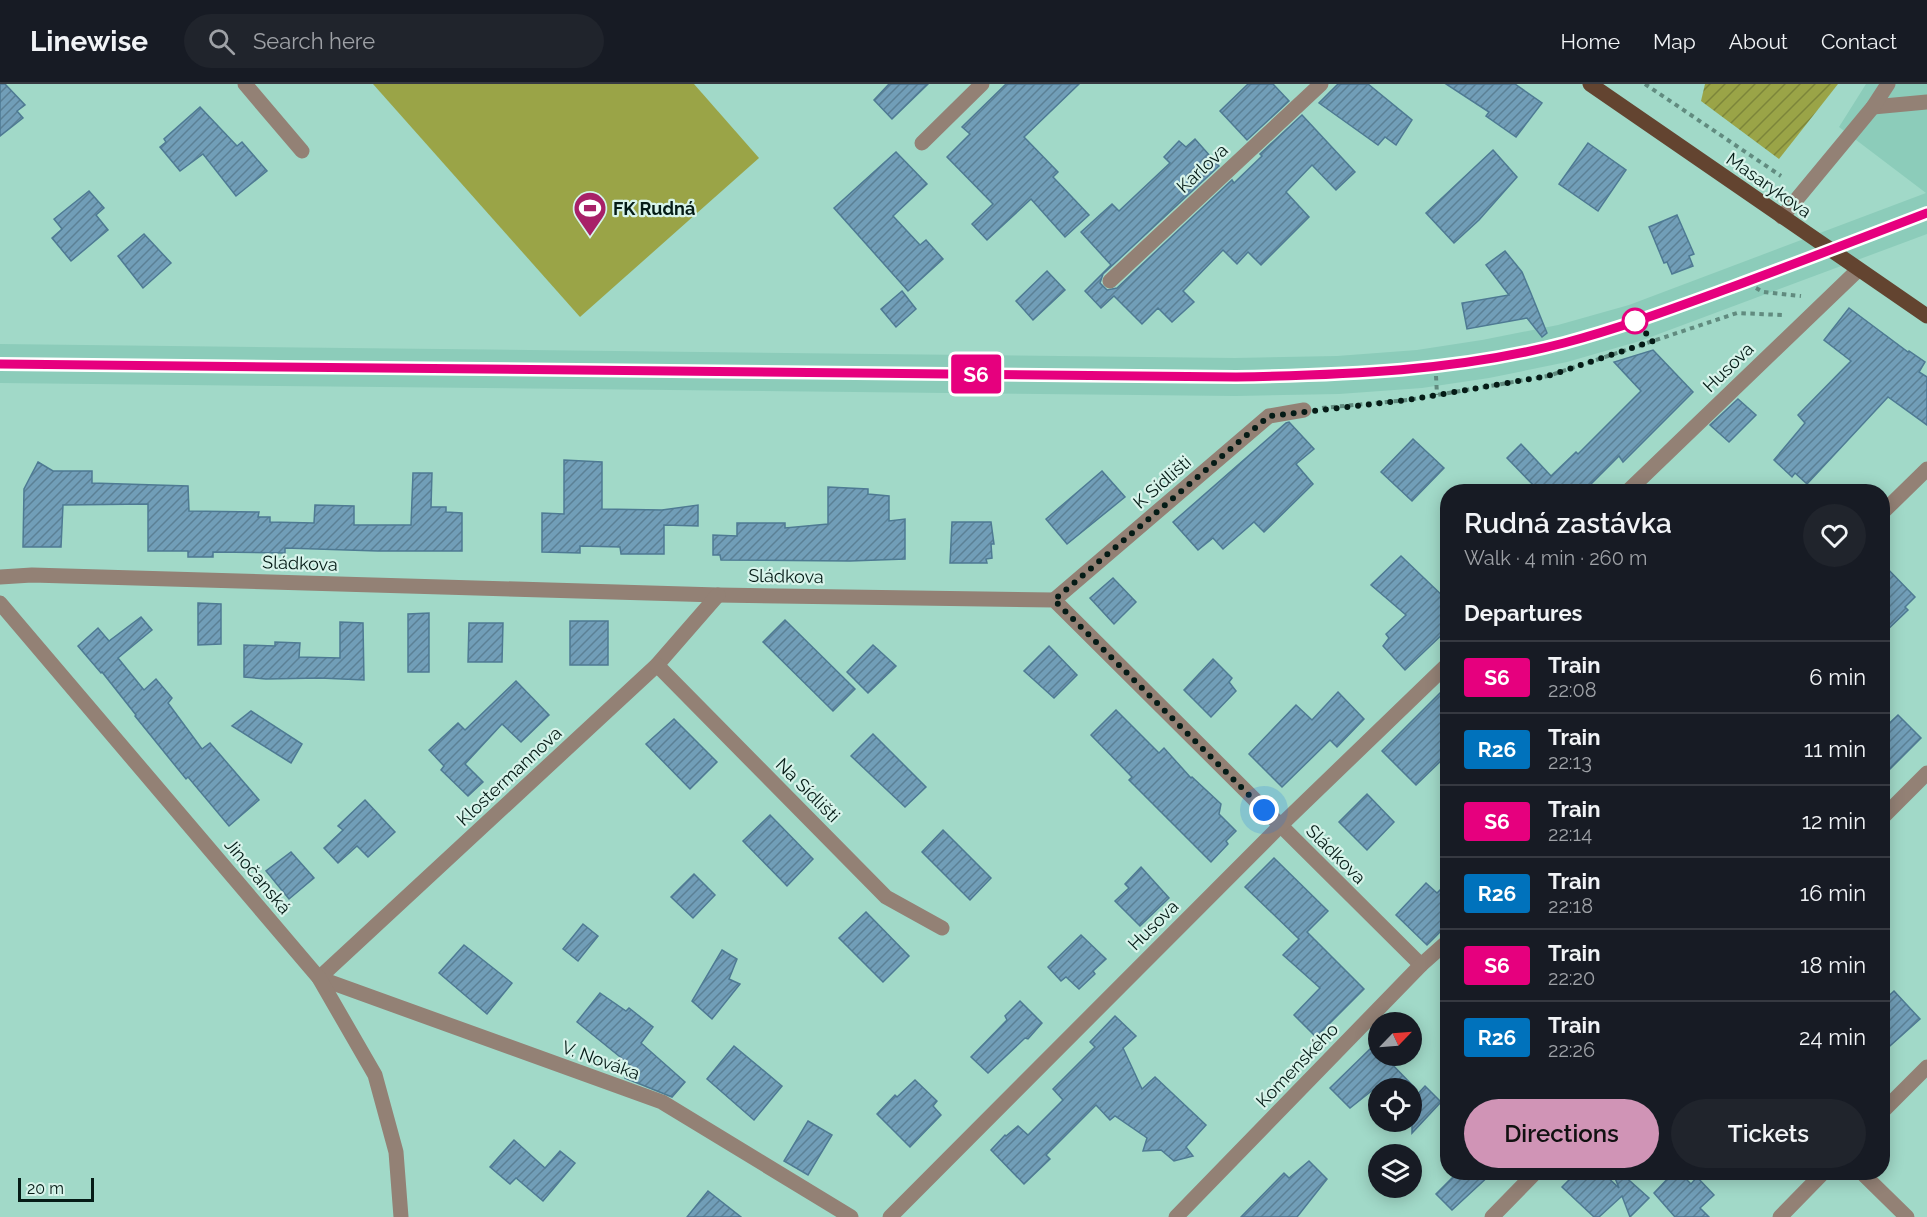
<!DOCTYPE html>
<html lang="en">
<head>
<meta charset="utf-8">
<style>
  :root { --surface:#171b24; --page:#20242c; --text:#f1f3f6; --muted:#9ea1a6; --line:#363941; --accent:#d094b6 }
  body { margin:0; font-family:Raleway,sans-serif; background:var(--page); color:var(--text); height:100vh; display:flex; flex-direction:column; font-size:22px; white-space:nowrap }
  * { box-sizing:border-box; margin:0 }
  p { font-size:20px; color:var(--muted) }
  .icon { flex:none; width:33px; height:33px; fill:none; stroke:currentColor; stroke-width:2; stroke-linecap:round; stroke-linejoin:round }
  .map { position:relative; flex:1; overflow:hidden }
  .details { position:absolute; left:1440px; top:400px; width:450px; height:696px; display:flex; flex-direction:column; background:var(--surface); border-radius:24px; box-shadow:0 3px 15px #0003 }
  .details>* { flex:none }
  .badge { padding:0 12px; border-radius:4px; font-size:21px; line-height:39px }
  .needle { width:39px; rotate:65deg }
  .controls { position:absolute; left:1368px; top:928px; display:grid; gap:12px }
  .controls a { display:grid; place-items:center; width:54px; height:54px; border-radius:50%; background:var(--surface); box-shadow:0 3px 15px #0003; font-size:30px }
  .scale { position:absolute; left:18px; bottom:15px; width:76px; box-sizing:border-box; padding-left:6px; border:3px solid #051b16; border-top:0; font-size:16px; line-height:21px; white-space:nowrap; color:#051b16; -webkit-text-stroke:4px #d7f3ea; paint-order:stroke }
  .you { position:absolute; width:30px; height:30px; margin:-15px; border:4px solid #fff; border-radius:50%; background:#1a73e8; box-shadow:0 0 0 9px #1a73e833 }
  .map>.badge { position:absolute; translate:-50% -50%; box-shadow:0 0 0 3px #fff }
  h2 { padding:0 24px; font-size:22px; line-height:54px }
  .round { display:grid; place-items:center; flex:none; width:63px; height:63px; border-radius:32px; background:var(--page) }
  .headline { display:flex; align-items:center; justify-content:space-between; height:102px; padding:0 24px }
  h1 { font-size:28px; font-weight:600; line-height:45px }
  .cta { display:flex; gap:12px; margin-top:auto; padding:12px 24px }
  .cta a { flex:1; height:69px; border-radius:36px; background:var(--accent); color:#111; font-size:24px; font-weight:600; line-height:69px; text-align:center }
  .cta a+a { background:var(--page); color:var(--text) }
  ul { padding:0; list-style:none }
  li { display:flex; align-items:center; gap:18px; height:72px; padding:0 24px; border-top:2px solid var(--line) }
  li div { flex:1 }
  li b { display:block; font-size:22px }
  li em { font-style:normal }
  li .badge { min-width:66px; font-weight:700; text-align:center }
  header { display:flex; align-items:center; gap:36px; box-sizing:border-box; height:84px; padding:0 30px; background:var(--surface); border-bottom:2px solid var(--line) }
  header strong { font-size:28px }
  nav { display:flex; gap:33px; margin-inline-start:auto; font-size:21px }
  .search { width:420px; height:54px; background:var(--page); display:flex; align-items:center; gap:15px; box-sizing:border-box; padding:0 21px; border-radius:33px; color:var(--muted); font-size:22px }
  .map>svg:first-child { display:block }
</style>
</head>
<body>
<header>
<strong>Linewise</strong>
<div class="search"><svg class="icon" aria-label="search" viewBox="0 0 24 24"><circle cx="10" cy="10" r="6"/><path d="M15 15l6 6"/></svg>Search here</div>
<nav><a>Home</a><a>Map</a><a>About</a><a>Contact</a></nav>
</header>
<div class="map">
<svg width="1927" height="1133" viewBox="0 0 1927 1133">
  <defs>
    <pattern id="garden-furrows" width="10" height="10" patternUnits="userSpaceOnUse" patternTransform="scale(1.5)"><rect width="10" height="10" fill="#9aa447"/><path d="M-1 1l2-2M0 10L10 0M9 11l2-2" fill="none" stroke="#7c853a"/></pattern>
    <pattern id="building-hatch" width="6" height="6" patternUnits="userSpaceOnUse" patternTransform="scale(1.5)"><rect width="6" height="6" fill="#719eb8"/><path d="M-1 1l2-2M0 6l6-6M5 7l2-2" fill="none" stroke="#5b8095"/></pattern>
  </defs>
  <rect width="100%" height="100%" fill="#a1d9c8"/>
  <path fill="#8cccba" d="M1866 0H1927V150L1640 257 1567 278 1489 294 1422 304 1339 310 1236 312 0 299V260L1235 274 1337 272 1417 266 1482 256 1558 241 1629 221 1926 109 1839 43Z"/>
  <path fill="#9aa447" d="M373 0H694L759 74 580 233Z"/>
  <path fill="url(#garden-furrows)" d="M1705 0H1838L1779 75 1701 17Z"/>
  <g fill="url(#building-hatch)" stroke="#4e7a93" stroke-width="1.5">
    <path d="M0 0H5L25 21 17 27 23 34 0 52Z"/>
    <path d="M889 0H928L892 35 874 16Z"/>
    <path d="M1006 0H1079L1024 53 1058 88 1053 93 1089 131 1065 153 1031 115 987 156 972 140 993 120 947 73 970 50 962 43Z"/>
    <path d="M1248 0H1273L1289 17 1247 56 1220 27Z"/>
    <path d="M1338 0H1368L1412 36 1396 61 1385 53 1378 61 1319 19Z"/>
    <path d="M1446 0H1515L1542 19 1516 53 1486 32 1489 28Z"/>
    <path d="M200 23 237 62 242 58 267 87 236 112 203 70 180 87 160 63 166 58 164 55Z"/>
    <path d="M1302 31 1355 88 1336 106 1312 81 1286 108 1309 133 1261 181 1248 168 1237 180 1223 166 1183 207 1194 218 1172 238 1158 224 1142 240 1114 212 1101 224 1085 207 1111 181 1081 148 1112 120 1119 127 1170 79 1164 73 1179 57 1186 63 1195 55 1219 82 1103 190 1100 199 1107 206 1117 204 1232 96 1234 99 1262 72 1260 70Z"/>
    <path d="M1588 59 1626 86 1598 127 1559 100Z"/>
    <path d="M1493 66 1517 93 1479 136 1454 159 1426 129Z"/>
    <path d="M896 68 927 100 893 132 920 161 926 156 943 175 908 207 834 124Z"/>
    <path d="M89 107 104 124 96 131 108 146 71 177 52 154 62 145 54 135Z"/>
    <path d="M1677 131 1694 170 1689 172 1693 182 1672 190 1667 178 1664 179 1649 143Z"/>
    <path d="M144 150 171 179 143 204 118 172Z"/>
    <path d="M1505 167 1522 188 1530 207 1547 249 1542 253 1527 234 1467 245 1462 219 1509 211 1486 181Z"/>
    <path d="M1047 187 1065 206 1033 236 1016 217Z"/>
    <path d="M902 207 916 225 896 243 881 225Z"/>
    <path d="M1849 224 1908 268 1909 267 1925 278 1919 288 1927 293V341L1888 313 1807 400 1795 389 1792 393 1774 376 1805 339 1798 331 1851 277 1824 256Z"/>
    <path d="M1653 266 1693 308 1623 378 1619 372 1583 408H1534L1537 405 1507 374 1521 360 1551 392 1576 368 1578 370 1641 307 1614 278Z"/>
    <path d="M1738 315 1756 331 1729 358 1710 341Z"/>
    <path d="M1289 338 1314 365 1296 380 1313 400 1264 448 1254 438 1223 465 1213 454 1198 466 1173 438 1286 339Z"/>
    <path d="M1413 355 1444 384 1412 417 1381 388Z"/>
    <path d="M564 376 602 378V425L662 426 698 421V442L664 441V470H621L620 463 580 462V469L542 468V429L564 430Z"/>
    <path d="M38 378 53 387H92V399L188 402 189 427 259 428 258 433H270V438L314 439 315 421 354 422V441H411L413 389H432L431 423H446V428L462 429V467H378L285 464V469L213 468V473H188V467H148V420L63 421 61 463H23L24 405Z"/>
    <path d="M1102 387 1125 413 1067 460 1046 435Z"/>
    <path d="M828 403 868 405V410L889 412V437L905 435V475L850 477 721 476 720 471H713V451L737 452V439H785V444L828 440Z"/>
    <path d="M952 438H991L994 460H991L992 474 986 475 987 479H950Z"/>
    <path d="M1401 472 1448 517V545L1405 586 1383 562 1389 554 1386 550 1406 531 1371 501Z"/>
    <path d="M1882 479 1915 513 1905 523 1908 526 1882 551Z"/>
    <path d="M1113 494 1136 518 1114 540 1090 514Z"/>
    <path d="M198 519 221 520V560L198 561Z"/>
    <path d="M429 529V588H408V530Z"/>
    <path d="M141 533 152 546 118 574 144 606 156 595 172 614 168 619 202 665 210 659 259 716 229 742 188 693 186 695 135 632 136 631 102 588 101 589 78 562 98 544 109 557Z"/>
    <path d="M785 536 855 605 833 627 763 558Z"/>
    <rect x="570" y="537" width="38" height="44"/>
    <path d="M340 538 363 539 364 596 320 594 266 595 244 593V561L275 562V558L300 559 299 573 340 574Z"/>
    <path d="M469 539H503L502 578H468Z"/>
    <path d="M873 561 896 582 868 609 847 588Z"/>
    <path d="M1049 562 1077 591 1054 614 1024 587Z"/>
    <path d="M1213 575 1232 594 1229 598 1236 607 1211 633 1184 606Z"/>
    <path d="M516 597 549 631 521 658 502 640 465 680 483 698 468 712 441 686 444 682 429 666 458 639 465 646Z"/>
    <path d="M1448 601V670L1416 701 1382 667Z"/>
    <path d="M1338 608 1364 635 1337 663 1330 656 1282 703 1249 670 1296 621 1312 636Z"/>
    <path d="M1116 626 1159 669 1164 664 1191 694 1192 693 1221 720 1219 730 1236 747 1226 757 1228 760 1211 778 1129 696 1132 693 1091 651Z"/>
    <path d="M251 627 302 660 291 679 232 642Z"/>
    <path d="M1898 631 1921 654 1882 693V646Z"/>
    <path d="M674 635 717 678 690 705 646 660Z"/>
    <path d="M873 650 926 703 905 723 851 672Z"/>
    <path d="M1367 710 1394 738 1367 766 1339 738Z"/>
    <path d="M365 716 395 748 368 773 357 762 338 779 324 764 343 746 338 742Z"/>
    <path d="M770 731 813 775 787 802 743 757Z"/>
    <path d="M943 746 991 794 970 816 922 768Z"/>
    <path d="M291 768 314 794 289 815 266 787Z"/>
    <path d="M1274 774 1328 827 1307 848 1364 905 1316 953 1294 931 1320 904 1283 871 1299 855 1245 803Z"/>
    <path d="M1141 783 1169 814 1140 842 1115 817 1129 804 1125 800Z"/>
    <path d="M694 790 715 811 693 834 671 813Z"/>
    <path d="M1448 798V840L1427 861 1396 831 1426 799 1437 809Z"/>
    <path d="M866 828 909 872 883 898 839 854Z"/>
    <path d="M583 840 598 852 578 877 563 865Z"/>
    <path d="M1081 851 1106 875 1093 887 1095 890 1079 905 1066 893 1061 897 1048 883Z"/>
    <path d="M464 861 512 899 487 930 439 889Z"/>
    <path d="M722 866 737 875 729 895 740 900 712 935 692 917Z"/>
    <path d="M1894 907 1920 935 1882 969V918Z"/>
    <path d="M600 909 626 927 629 924 653 943 641 959 685 998 672 1013 625 994 630 981 577 938Z"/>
    <path d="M1020 917 1042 939 1028 955 1025 954 988 989 971 973 1007 936 1005 932Z"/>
    <path d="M1115 932 1136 952 1123 964 1142 1005 1155 993 1206 1041 1186 1063 1193 1072 1174 1077 1161 1066 1143 1067 1147 1054 1115 1032 1110 1036 1096 1021 1046 1071 1050 1075 1024 1100 991 1066 1005 1051 1006 1052 1018 1042 1028 1051 1063 1016 1053 1005 1095 963 1090 958Z"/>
    <path d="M1374 961 1378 966V972H1384L1416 1005H1374L1350 1024 1330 1004Z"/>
    <path d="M734 962 782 1002 754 1036 707 995Z"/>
    <path d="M915 996 937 1017 933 1022 941 1031 910 1063 877 1030 895 1011 897 1013Z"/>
    <path d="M1425 1002 1441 1018 1412 1049V1016Z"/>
    <path d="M808 1037 832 1051 808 1091 784 1077Z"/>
    <path d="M514 1056 545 1084 560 1067 575 1079 543 1117 516 1094 510 1100 490 1083Z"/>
    <path d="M1309 1077 1327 1095 1297 1133H1241L1284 1089 1289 1094Z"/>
    <path d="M1457 1089H1492L1452 1126 1436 1110Z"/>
    <path d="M1576 1089H1603L1619 1104 1613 1089H1621L1649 1114 1630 1133 1622 1112 1599 1133H1594L1562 1103Z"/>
    <path d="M1673 1089H1680L1691 1100 1697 1093 1714 1111 1700 1124 1709 1133H1675L1654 1109Z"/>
    <path d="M708 1107 741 1133H687Z"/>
  </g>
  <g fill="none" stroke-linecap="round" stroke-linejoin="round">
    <g stroke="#618b7f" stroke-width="4" stroke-dasharray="4.5 4.5" stroke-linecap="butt">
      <path d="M1645 0 1781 92"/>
      <path d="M1756 204 1763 208 1801 212"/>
      <path d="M1436 292 1437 311"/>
      <path d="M1322 324 1408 316 1548 292 1737 229 1782 231"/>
    </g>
    <g stroke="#938175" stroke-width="15">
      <path d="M245 0 302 67"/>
      <path d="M1873 23 1927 18"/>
      <path d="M922 59 982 0"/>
      <path d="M1782 133 1873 23 1888 0"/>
      <path d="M1110 197 1321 0"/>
      <path d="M1627 408 1858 186"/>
      <path d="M1882 429 1927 385"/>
      <path d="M0 493 32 491 718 511 1054 516 1421 881"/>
      <path d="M718 511 657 581 319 894 662 1018 851 1133"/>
      <path d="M1054 516 1269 332 1304 326"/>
      <path d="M0 519 319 894 375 991 396 1068 401 1133"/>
      <path d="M657 581 886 813 942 844"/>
      <path d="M1882 734 1927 689"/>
      <path d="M1882 1028 1927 983"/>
      <path d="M1862 1089 1907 1133"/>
      <path d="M890 1133 1280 742 1448 580"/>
      <path d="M1176 1133 1421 881 1448 857"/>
      <path d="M1492 1133 1535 1089"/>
      <path d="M1780 1133 1823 1089"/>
    </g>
    <path stroke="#634430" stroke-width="15" d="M1590 0 1927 232"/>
    <defs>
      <path id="rail" d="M0 280 1236 293 1338 291 1420 285 1563 259 1676 224 1927 129"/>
    </defs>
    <use href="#rail" stroke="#36564e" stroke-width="7"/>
    <use href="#rail" stroke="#d7f3ea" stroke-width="4.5" stroke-dasharray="14" stroke-linecap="butt"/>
  </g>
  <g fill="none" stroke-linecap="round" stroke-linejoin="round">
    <defs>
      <path id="line" d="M0 280 1236 293C1346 291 1457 287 1564 259 1621 244 1677 223 1732 203 1797 179 1862 154 1927 129"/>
    </defs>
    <use href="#line" stroke="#fff" stroke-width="14"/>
    <use href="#line" stroke="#e6007e" stroke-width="9"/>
    <path stroke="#051b16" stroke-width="6" stroke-dasharray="0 10.8" d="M1264 726 1054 516 1269 332 1408 316 1548 292 1653 257 1635 237"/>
  </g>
  <defs>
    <symbol id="stadium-pin" viewBox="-11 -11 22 30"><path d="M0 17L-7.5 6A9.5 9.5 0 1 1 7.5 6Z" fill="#a82068" stroke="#d7f3ea"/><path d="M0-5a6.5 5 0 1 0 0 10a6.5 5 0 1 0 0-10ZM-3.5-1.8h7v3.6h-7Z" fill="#fff"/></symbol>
  </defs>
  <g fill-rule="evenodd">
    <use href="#stadium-pin" x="571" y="105" width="38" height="52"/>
  </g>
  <circle fill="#fff" stroke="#e6007e" stroke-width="3" cx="1635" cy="237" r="12"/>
  <g text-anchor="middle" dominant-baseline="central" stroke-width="4.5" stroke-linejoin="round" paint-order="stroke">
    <g font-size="18" fill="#051b16" stroke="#d7f3ea">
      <text transform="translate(1202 84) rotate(-43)">Karlova</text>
      <text transform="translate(1769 101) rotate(35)">Masarykova</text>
      <text transform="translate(1728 283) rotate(-44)">Husova</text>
      <text transform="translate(1162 398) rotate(-41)">K Sídlišti</text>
      <text transform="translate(300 479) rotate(2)">Sládkova</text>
      <text transform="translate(786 492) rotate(1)">Sládkova</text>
      <text transform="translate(509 692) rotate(-43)">Klostermannova</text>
      <text transform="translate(808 706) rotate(45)">Na Sídlišti</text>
      <text transform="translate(1336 770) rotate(45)">Sládkova</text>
      <text transform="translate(258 792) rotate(50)">Jinočanská</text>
      <text transform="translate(1153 841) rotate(-45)">Husova</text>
      <text transform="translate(601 976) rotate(20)">V. Nováka</text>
      <text transform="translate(1297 981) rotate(-46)">Komenského</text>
    </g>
    <g font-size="18" font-weight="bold" fill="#051b16" stroke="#d7f3ea" text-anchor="start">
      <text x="613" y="124">FK Rudná</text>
    </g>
  </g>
</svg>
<div class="controls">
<a><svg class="needle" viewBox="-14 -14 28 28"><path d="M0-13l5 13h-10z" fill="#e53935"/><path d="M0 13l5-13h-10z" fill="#9ea1a6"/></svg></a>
<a><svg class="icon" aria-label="locate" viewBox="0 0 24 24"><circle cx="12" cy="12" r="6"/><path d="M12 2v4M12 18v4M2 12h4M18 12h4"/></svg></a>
<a><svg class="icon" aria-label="layers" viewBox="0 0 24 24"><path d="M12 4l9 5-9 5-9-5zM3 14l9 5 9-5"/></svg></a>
</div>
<div class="scale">20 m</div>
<div class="you" style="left:1264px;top:726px"></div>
<b class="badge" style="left:976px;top:290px;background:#e6007e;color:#fff">S6</b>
<section class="details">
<div class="headline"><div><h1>Rudná zastávka</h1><p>Walk · 4 min · 260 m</p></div><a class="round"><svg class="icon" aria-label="heart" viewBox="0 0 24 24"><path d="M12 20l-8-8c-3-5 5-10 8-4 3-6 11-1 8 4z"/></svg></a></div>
<h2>Departures</h2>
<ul>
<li><span class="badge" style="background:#e6007e;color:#fff">S6</span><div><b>Train</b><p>22:08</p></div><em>6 min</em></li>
<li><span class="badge" style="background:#0072bc;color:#fff">R26</span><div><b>Train</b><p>22:13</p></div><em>11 min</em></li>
<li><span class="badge" style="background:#e6007e;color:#fff">S6</span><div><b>Train</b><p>22:14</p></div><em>12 min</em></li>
<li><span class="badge" style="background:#0072bc;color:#fff">R26</span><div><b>Train</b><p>22:18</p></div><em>16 min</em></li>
<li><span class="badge" style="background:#e6007e;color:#fff">S6</span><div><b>Train</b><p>22:20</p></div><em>18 min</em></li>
<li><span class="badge" style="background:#0072bc;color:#fff">R26</span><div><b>Train</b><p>22:26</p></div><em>24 min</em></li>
</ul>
<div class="cta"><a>Directions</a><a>Tickets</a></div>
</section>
</div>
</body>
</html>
